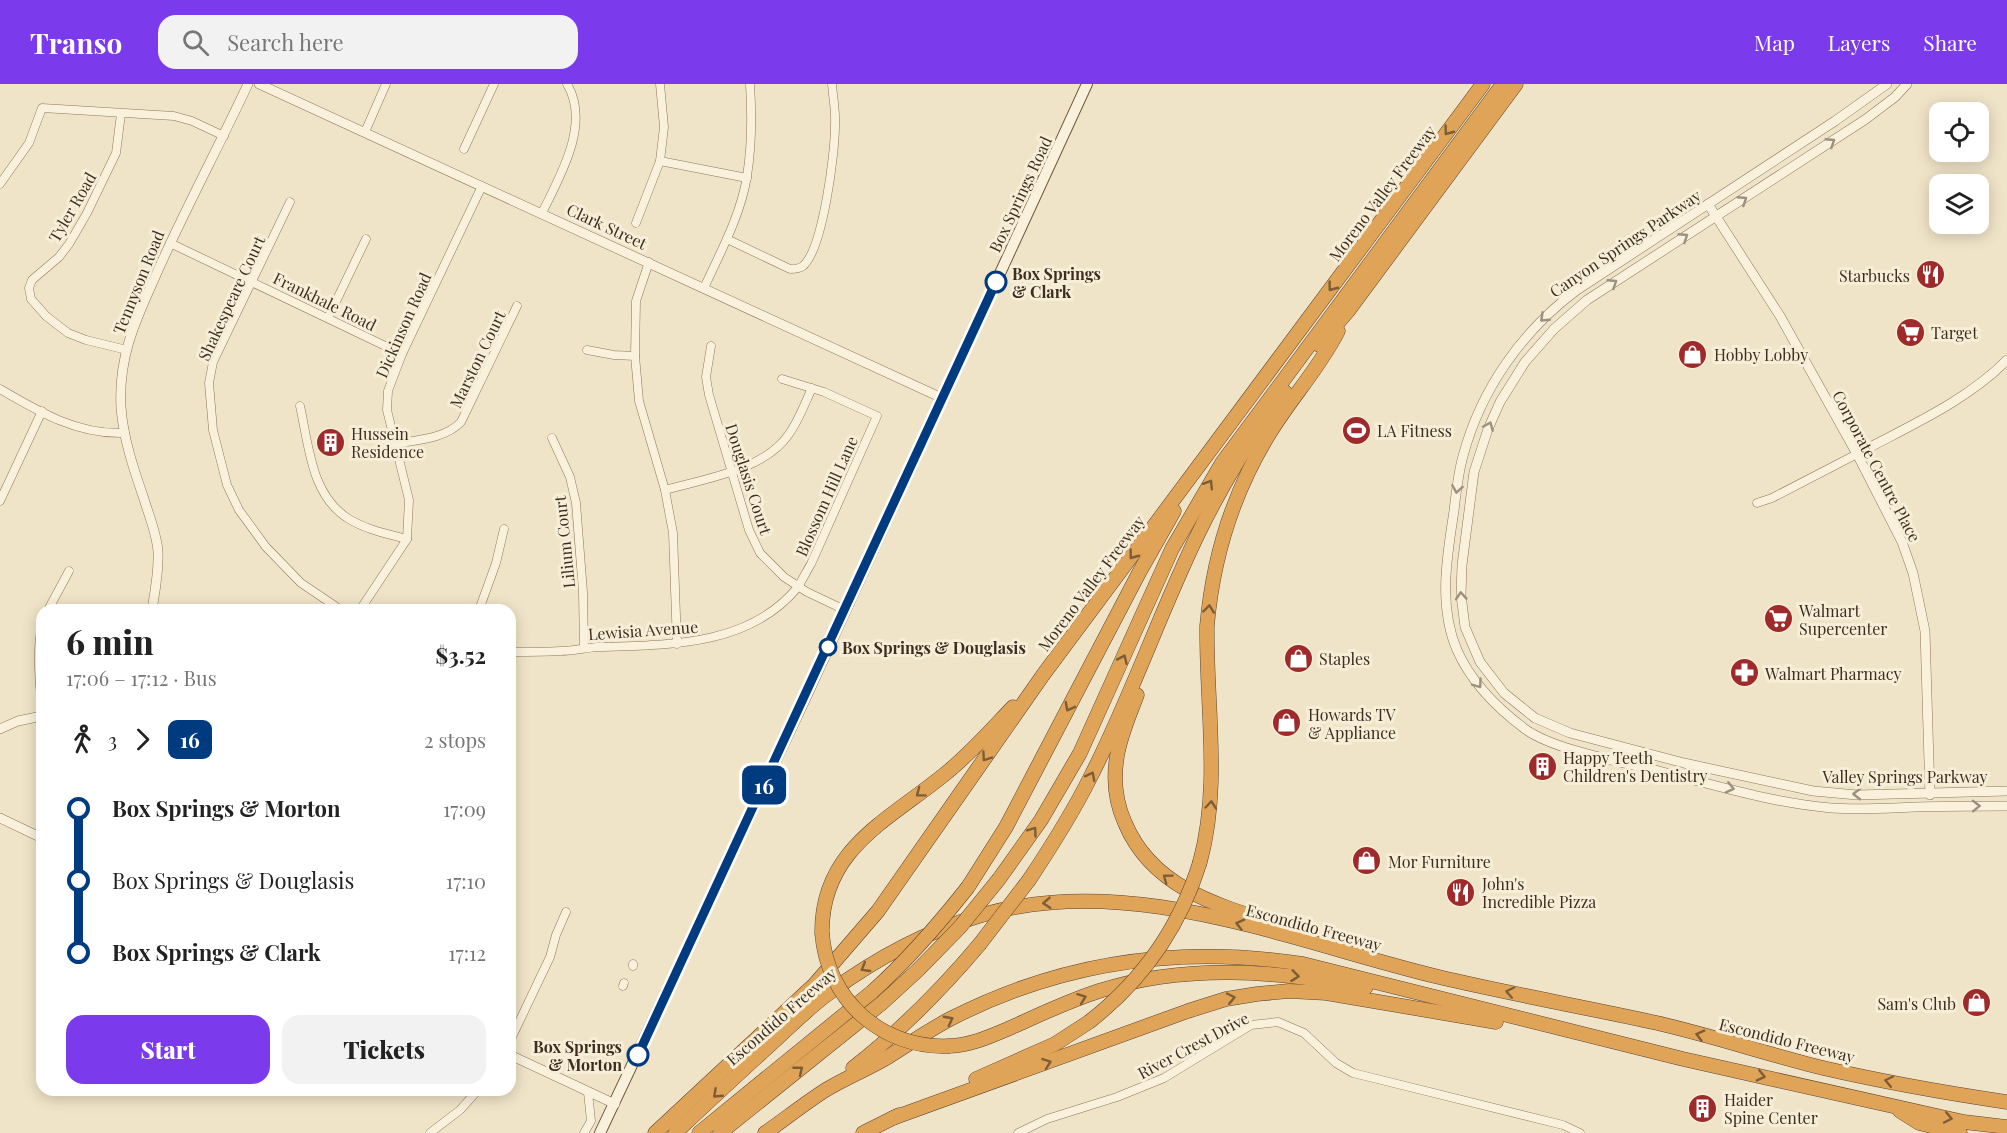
<!DOCTYPE html>
<html lang="en">
<head>
<meta charset="utf-8">
<style>
  :root { --surface:#fff; --page:#f2f2f2; --text:#222; --muted:#767676; --accent:#7c3aed }
  body { margin:0; font-family:"Playfair Display",serif; background:var(--page); color:var(--text); height:100vh; display:flex; flex-direction:column; font-size:22px; white-space:nowrap }
  * { box-sizing:border-box; margin:0 }
  p { font-size:20px; color:var(--muted) }
  .icon { flex:none; width:33px; height:33px; fill:none; stroke:currentColor; stroke-width:2; stroke-linecap:round; stroke-linejoin:round }
  .map { position:relative; flex:1; overflow:hidden }
  .side { position:absolute; left:36px; top:520px; width:480px; height:492px; display:flex; flex-direction:column; background:var(--surface); border-radius:18px; box-shadow:0 3px 15px #0003 }
  .side>* { flex:none }
  .badge { padding:0 12px; border-radius:9px; font-size:21px; line-height:39px }
  .tools { position:absolute; left:1929px; top:18px; display:grid; gap:12px }
  .tools a { display:grid; place-items:center; width:60px; height:60px; border-radius:12px; background:var(--surface); box-shadow:0 3px 15px #0003; font-size:30px }
  .map>.badge { position:absolute; translate:-50% -50%; box-shadow:0 0 0 3px #fff }
  .legs { display:flex; align-items:center; gap:9px; height:66px; padding:0 30px; font-size:20px }
  .legs p { margin-inline-start:auto }
  .headline { display:flex; align-items:center; justify-content:space-between; height:102px; padding:0 30px }
  h1 { font-size:33px; font-weight:800; line-height:45px }
  .button { display:flex; gap:12px; margin-top:auto; padding:12px 30px }
  .button a { flex:1; height:69px; border-radius:18px; background:var(--accent); color:#fff; font-size:24px; font-weight:800; line-height:69px; text-align:center }
  .button a+a { background:var(--page); color:var(--text) }
  ul { padding:0 30px; list-style:none }
  li { display:flex; align-items:center; gap:21px; height:72px; font-size:22px }
  li i { display:grid; place-items:center; width:9px; height:100%; margin:0 8px; background:currentColor }
  li i::after { content:''; width:15px; height:15px; margin:-8px; border:4px solid; border-radius:50%; background:var(--surface) }
  li p { margin-inline-start:auto }
  li:first-child i { background:linear-gradient(#0000 50%,currentColor 0) }
  li:last-child i { background:linear-gradient(currentColor 50%,#0000 0) }
  header { display:flex; align-items:center; gap:36px; box-sizing:border-box; height:84px; padding:0 30px; background:var(--accent); color:#fff }
  header strong { font-size:28px }
  nav { display:flex; gap:33px; margin-inline-start:auto; font-size:21px }
  .search { width:420px; height:54px; background:var(--page); display:flex; align-items:center; gap:15px; box-sizing:border-box; padding:0 21px; border-radius:18px; color:var(--muted); font-size:22px }
  .map>svg:first-child { display:block }
</style>
</head>
<body>
<header>
<strong>Transo</strong>
<div class="search"><svg class="icon" aria-label="search" viewBox="0 0 24 24"><circle cx="10" cy="10" r="6"/><path d="M15 15l6 6"/></svg>Search here</div>
<nav><a>Map</a><a>Layers</a><a>Share</a></nav>
</header>
<div class="map">
<svg width="2007" height="1049" viewBox="0 0 2007 1049">
  <rect width="100%" height="100%" fill="#f0e4c8"/>
  <g fill="none" stroke-linecap="round" stroke-linejoin="round">
    <defs>
      <g id="minor">
        <path d="M121 30 116 69 87 129 69 160 59 173 32 196 29 204 31 215 46 232 68 249 86 256 127 266"/>
        <path d="M365 48 386 0"/>
        <path d="M464 65 494 0"/>
        <path d="M660 77 747 94"/>
        <path d="M0 100 29 59 42 24 174 32 192 37 224 52"/>
        <path d="M290 118 213 278 209 299 213 346 227 401 239 426 266 463 301 499 341 526"/>
        <path d="M542 129C560 92 591 40 567 0"/>
        <path d="M636 139 660 77 664 43 660 0"/>
        <path d="M727 155 790 185C795 185 799 185 803 182 823 165 835 69 835 42 836 28 833 14 832 0"/>
        <path d="M170 159 402 270"/>
        <path d="M649 178 636 217 635 272 639 317 665 406 673 449 677 560"/>
        <path d="M704 204C720 169 741 131 747 92 752 61 752 31 750 0"/>
        <path d="M328 234 366 155"/>
        <path d="M711 262 706 293 709 311 749 446 760 469 784 493 807 508 845 526"/>
        <path d="M587 266 614 271 635 272"/>
        <path d="M0 305C39 328 78 351 125 349"/>
        <path d="M300 322C309 362 311 412 349 435 367 446 388 450 407 455"/>
        <path d="M552 354 570 393 576 419 583 508 584 564"/>
        <path d="M394 360C416 356 445 355 461 338L517 222"/>
        <path d="M665 406C704 395 765 386 789 350 799 336 805 319 812 304"/>
        <path d="M0 417 42 327"/>
        <path d="M1757 419 1772 414 1857 370"/>
        <path d="M48 526 69 487"/>
        <path d="M360 526 407 455 409 416 387 326 388 307 402 270 482 102"/>
        <path d="M479 526 496 479 504 445"/>
        <path d="M42 541C36 569 40 598 42 627"/>
        <path d="M510 568C527 568 544 568 560 567 573 567 585 564 597 563 666 561 748 563 797 504 802 497 806 488 811 480L877 332 824 308 782 295"/>
        <path d="M633 882V880"/>
        <path d="M623 902 624 899"/>
        <path d="M510 957 550 873 556 851 566 828"/>
        <path d="M430 1049 460 1026 478 1006"/>
        <path d="M584 1049 591 1037 588 1008"/>
        <path d="M1018 1049 1047 1035 1117 1013 1164 994 1251 941 1278 938 1304 949 1336 979 1353 989 1563 1041 1580 1049"/>
      </g>
      <g id="tertiary">
        <path d="M259 0 942 314"/>
        <path d="M1887 0 1835 37 1577 206C1522 247 1481 305 1463 372 1458 390 1456 409 1454 427 1447 472 1438 522 1457 566 1471 598 1497 624 1525 645 1554 666 1622 678 1659 687 1715 701 1773 719 1831 724 1859 726 1888 724 1916 723 1947 722 1977 722 2007 722"/>
        <path d="M1907 0 1895 13 1866 35 1587 216 1554 245 1525 278 1500 318 1488 345 1474 388 1462 481 1461 511 1465 543 1480 578 1504 609 1535 634 1570 649 1684 679 1813 707 1857 711 2007 707"/>
        <path d="M1708 120 1780 232 1857 370 1902 458 1913 489 1925 547 1930 711"/>
        <path d="M1857 370C1907 343 1967 317 2007 276"/>
        <path d="M152 526C155 507 159 487 158 468 157 450 149 432 144 415 134 386 123 354 121 323 118 269 138 232 159 184 187 122 219 62 248 0"/>
        <path d="M0 645 18 637 42 632"/>
        <path d="M0 734 42 754"/>
        <path d="M510 971 615 1020"/>
      </g>
      <path id="secondary" d="M600 1049 804 616 1087 0"/>
      <g id="motorway">
        <path d="M1319 261 1348 227 1516 0"/>
        <path d="M1137 611C1130 629 1122 648 1118 667 1113 691 1115 717 1125 739 1156 813 1237 826 1306 849"/>
        <path d="M1200 778C1221 701 1206 622 1207 542 1213 473 1234 406 1271 347 1292 313 1320 283 1338 247"/>
        <path d="M999 795 1041 736 1080 669 1172 465 1222 379 1503 0"/>
        <path d="M1029 796C1051 763 1072 730 1090 694 1131 614 1160 528 1199 448 1223 399 1252 351 1285 308"/>
        <path d="M968 803 1006 743 1140 487 1174 427"/>
        <path d="M822 849C821 765 889 736 945 690 970 670 991 646 1013 623"/>
        <path d="M949 962C971 961 989 953 1010 944 1039 931 1068 917 1099 907 1186 879 1277 887 1366 903"/>
        <path d="M853 984C899 948 941 906 979 861"/>
        <path d="M976 995 1055 960 1089 938"/>
        <path d="M1900 1027 1919 1039 1960 1049"/>
        <path d="M893 1034 1188 927 1226 915 1257 910 1289 907 1326 909 1496 938"/>
        <path d="M655 1049 815 900 878 827 1043 591 1483 0"/>
        <path d="M675 1049C706 1020 738 990 770 961 789 944 808 924 829 909 875 875 927 847 982 831 1132 787 1293 858 1439 893 1511 910 1584 923 1657 939 1713 952 1767 970 1823 984 1884 998 1946 1009 2007 1018"/>
        <path d="M699 1049 872 908"/>
        <path d="M720 1049 882 919 918 886"/>
        <path d="M765 1049C785 1035 804 1020 824 1007 845 994 868 985 888 973 909 960 929 946 950 935 1061 878 1180 861 1303 880L1683 975 1964 1038 2007 1043"/>
        <path d="M863 1049 899 1031"/>
      </g>
    </defs>
    <use href="#minor" stroke="#8d765c" stroke-width="9"/>
    <use href="#tertiary" stroke="#8d765c" stroke-width="10"/>
    <use href="#secondary" stroke="#6f573f" stroke-width="12"/>
    <use href="#motorway" stroke="#5b4430" stroke-width="15"/>
    <use href="#minor" stroke="#faf1dc" stroke-width="8"/>
    <use href="#tertiary" stroke="#faf1dc" stroke-width="9"/>
    <use href="#secondary" stroke="#faf1dc" stroke-width="10"/>
    <use href="#motorway" stroke="#e0a458" stroke-width="14"/>
    <defs>
      <g id="motorway-bridge">
        <path d="M822 849C827 916 882 965 949 962"/>
        <path d="M979 861 1029 796"/>
        <path d="M918 886 960 843 999 795"/>
        <path d="M872 908C908 876 938 841 968 803"/>
        <path d="M1089 938C1143 896 1180 843 1200 778"/>
      </g>
    </defs>
    <use href="#motorway-bridge" stroke="#5b4430" stroke-width="15" stroke-linecap="butt"/>
    <use href="#motorway-bridge" stroke="#e0a458" stroke-width="14"/>
  </g>
  <defs><path id="oneway-chevron" d="M-2-3.5L2.5 0L-2 3.5" fill="none" stroke-width="1.6" stroke-linecap="round" stroke-linejoin="round" transform="scale(1.5)"/></defs>
  <g stroke="#7e5d36">
    <use href="#oneway-chevron" transform="translate(1448 47) rotate(127)"/>
    <use href="#oneway-chevron" transform="translate(1332 203) rotate(127)"/>
    <use href="#oneway-chevron" transform="translate(1209 400) rotate(-58)"/>
    <use href="#oneway-chevron" transform="translate(1133 471) rotate(127)"/>
    <use href="#oneway-chevron" transform="translate(1209 525) rotate(-84)"/>
    <use href="#oneway-chevron" transform="translate(1123 575) rotate(-66)"/>
    <use href="#oneway-chevron" transform="translate(1069 623) rotate(118)"/>
    <use href="#oneway-chevron" transform="translate(986 673) rotate(125)"/>
    <use href="#oneway-chevron" transform="translate(1091 692) rotate(-63)"/>
    <use href="#oneway-chevron" transform="translate(920 709) rotate(143)"/>
    <use href="#oneway-chevron" transform="translate(1211 721) rotate(-85)"/>
    <use href="#oneway-chevron" transform="translate(1033 747) rotate(-54)"/>
    <use href="#oneway-chevron" transform="translate(1167 794) rotate(-143)"/>
    <use href="#oneway-chevron" transform="translate(1047 819) rotate(176)"/>
    <use href="#oneway-chevron" transform="translate(1240 840) rotate(-165)"/>
    <use href="#oneway-chevron" transform="translate(865 884) rotate(149)"/>
    <use href="#oneway-chevron" transform="translate(1295 892) rotate(7)"/>
    <use href="#oneway-chevron" transform="translate(1510 908) rotate(-168)"/>
    <use href="#oneway-chevron" transform="translate(1082 914) rotate(-21)"/>
    <use href="#oneway-chevron" transform="translate(1231 914) rotate(-12)"/>
    <use href="#oneway-chevron" transform="translate(949 936) rotate(-28)"/>
    <use href="#oneway-chevron" transform="translate(1700 951) rotate(-165)"/>
    <use href="#oneway-chevron" transform="translate(1047 979) rotate(-20)"/>
    <use href="#oneway-chevron" transform="translate(799 986) rotate(-39)"/>
    <use href="#oneway-chevron" transform="translate(1761 992) rotate(13)"/>
    <use href="#oneway-chevron" transform="translate(1889 997) rotate(-168)"/>
    <use href="#oneway-chevron" transform="translate(717 1010) rotate(137)"/>
    <use href="#oneway-chevron" transform="translate(1948 1034) rotate(12)"/>
  </g>
  <g stroke="#9c907e">
    <use href="#oneway-chevron" transform="translate(1831 58) rotate(-33)"/>
    <use href="#oneway-chevron" transform="translate(1743 116) rotate(-33)"/>
    <use href="#oneway-chevron" transform="translate(1684 153) rotate(-33)"/>
    <use href="#oneway-chevron" transform="translate(1613 199) rotate(-33)"/>
    <use href="#oneway-chevron" transform="translate(1544 234) rotate(137)"/>
    <use href="#oneway-chevron" transform="translate(1489 342) rotate(-67)"/>
    <use href="#oneway-chevron" transform="translate(1457 405) rotate(99)"/>
    <use href="#oneway-chevron" transform="translate(1461 512) rotate(-94)"/>
    <use href="#oneway-chevron" transform="translate(1478 600) rotate(54)"/>
    <use href="#oneway-chevron" transform="translate(1730 704) rotate(13)"/>
    <use href="#oneway-chevron" transform="translate(1857 710) rotate(-180)"/>
    <use href="#oneway-chevron" transform="translate(1976 722) rotate(-1)"/>
  </g>
  <g fill="none" stroke-linecap="round" stroke-linejoin="round">
    <defs>
      <path id="line-1" d="M638 971 996 198"/>
    </defs>
    <use href="#line-1" stroke="#fff" stroke-width="14"/>
    <use href="#line-1" stroke="#003b80" stroke-width="9"/>
  </g>
  <defs>
    <symbol id="restaurant-disc" viewBox="-11 -11 22 22"><circle r="9.5" fill="#9e2a2b" stroke="#f7eed8"/><path d="M-5-6h1v4h1v-4h1v4h1v-4h1v5L-1.5 .5V6h-2V.5L-5-1ZM5-6V6H3V1.5H1.5Q1.5-4 5-6Z" fill="#fff"/></symbol>
    <symbol id="supermarket-disc" viewBox="-11 -11 22 22"><circle r="9.5" fill="#9e2a2b" stroke="#f7eed8"/><path d="M-6-5.5h2.5l.6 2H6L4.5 2H-2.5L-4.4-4H-6ZM-1.5 3.2a1.3 1.3 0 1 0 .1 0ZM3 3.2a1.3 1.3 0 1 0 .1 0Z" fill="#fff"/></symbol>
    <symbol id="shop-disc" viewBox="-11 -11 22 22"><circle r="9.5" fill="#9e2a2b" stroke="#f7eed8"/><path d="M-5-2.5h2.3a2.7 3.5 0 0 1 5.4 0H5L5.5 6h-11ZM-1.5-2.5h3a1.5 2.3 0 0 0-3 0Z" fill="#fff"/></symbol>
    <symbol id="stadium-disc" viewBox="-11 -11 22 22"><circle r="9.5" fill="#9e2a2b" stroke="#f7eed8"/><path d="M0-5a6.5 5 0 1 0 0 10a6.5 5 0 1 0 0-10ZM-3.5-1.8h7v3.6h-7Z" fill="#fff"/></symbol>
    <symbol id="building-disc" viewBox="-11 -11 22 22"><circle r="9.5" fill="#9e2a2b" stroke="#f7eed8"/><path d="M-4-6H4V6H1V3H-1V6H-4ZM-2.5-4.3h1.7v1.8h-1.7ZM.8-4.3h1.7v1.8H.8ZM-2.5-1h1.7V.8h-1.7ZM.8-1h1.7V.8H.8Z" fill="#fff"/></symbol>
    <symbol id="pharmacy-disc" viewBox="-11 -11 22 22"><circle r="9.5" fill="#9e2a2b" stroke="#f7eed8"/><path d="M-2-6h4v4h4v4h-4v4h-4v-4h-4v-4h4Z" fill="#fff"/></symbol>
  </defs>
  <g fill-rule="evenodd">
    <use href="#restaurant-disc" x="1914" y="174" width="33" height="33"/>
    <use href="#supermarket-disc" x="1894" y="232" width="33" height="33"/>
    <use href="#shop-disc" x="1676" y="254" width="33" height="33"/>
    <use href="#stadium-disc" x="1340" y="330" width="33" height="33"/>
    <use href="#building-disc" x="314" y="342" width="33" height="33"/>
    <use href="#supermarket-disc" x="1762" y="518" width="33" height="33"/>
    <use href="#shop-disc" x="1282" y="558" width="33" height="33"/>
    <use href="#pharmacy-disc" x="1728" y="572" width="33" height="33"/>
    <use href="#shop-disc" x="1270" y="622" width="33" height="33"/>
    <use href="#building-disc" x="1526" y="666" width="33" height="33"/>
    <use href="#shop-disc" x="1350" y="760" width="33" height="33"/>
    <use href="#restaurant-disc" x="1444" y="792" width="33" height="33"/>
    <use href="#shop-disc" x="1960" y="902" width="33" height="33"/>
    <use href="#building-disc" x="1686" y="1008" width="33" height="33"/>
  </g>
  <g fill="#fff" stroke="#003b80" stroke-width="3">
    <circle cx="996" cy="198" r="10"/>
    <circle cx="828" cy="563" r="8"/>
    <circle cx="638" cy="971" r="10"/>
  </g>
  <g text-anchor="middle" dominant-baseline="central" stroke-width="6" stroke-linejoin="round" paint-order="stroke">
    <g font-size="16" fill="#3d2e20" stroke="#f7eed8">
      <text transform="translate(1382 109) rotate(-53)">Moreno Valley Freeway</text>
      <text transform="translate(1020 110) rotate(-65)">Box Springs Road</text>
      <text transform="translate(72 123) rotate(-60)">Tyler Road</text>
      <text transform="translate(607 142) rotate(25)">Clark Street</text>
      <text transform="translate(1625 159) rotate(-34)">Canyon Springs Parkway</text>
      <text transform="translate(138 198) rotate(-68)">Tennyson Road</text>
      <text transform="translate(231 214) rotate(-65)">Shakespeare Court</text>
      <text transform="translate(325 217) rotate(26)">Frankhale Road</text>
      <text transform="translate(403 241) rotate(-66)">Dickinson Road</text>
      <text transform="translate(477 275) rotate(-64)">Marston Court</text>
      <text transform="translate(1877 382) rotate(62)">Corporate Centre Place</text>
      <text transform="translate(749 395) rotate(72)">Douglasis Court</text>
      <text transform="translate(826 412) rotate(-66)">Blossom Hill Lane</text>
      <text transform="translate(564 458) rotate(-96)">Lilium Court</text>
      <text transform="translate(1091 499) rotate(-53)">Moreno Valley Freeway</text>
      <text transform="translate(643 546) rotate(-4)">Lewisia Avenue</text>
      <text x="1905" y="692">Valley Springs Parkway</text>
      <text transform="translate(1314 843) rotate(15)">Escondido Freeway</text>
      <text transform="translate(781 932) rotate(-41)">Escondido Freeway</text>
      <text transform="translate(1787 956) rotate(14)">Escondido Freeway</text>
      <text transform="translate(1193 961) rotate(-28)">River Crest Drive</text>
    </g>
    <g font-size="16" font-weight="bold" fill="#3d2e20" stroke="#f7eed8" text-anchor="start">
      <text x="1012" y="189">Box Springs<tspan x="1012" dy="18">&amp; Clark</tspan></text>
      <text x="842" y="563">Box Springs &amp; Douglasis</text>
      <text x="622" y="962" text-anchor="end">Box Springs<tspan x="622" dy="18">&amp; Morton</tspan></text>
    </g>
    <g font-size="16" fill="#3d2e20" stroke="#f7eed8" text-anchor="start">
      <text x="1910" y="191" text-anchor="end">Starbucks</text>
      <text x="1931" y="248">Target</text>
      <text x="1714" y="270">Hobby Lobby</text>
      <text x="1377" y="346">LA Fitness</text>
      <text x="351" y="349">Hussein<tspan x="351" dy="18">Residence</tspan></text>
      <text x="1799" y="526">Walmart<tspan x="1799" dy="18">Supercenter</tspan></text>
      <text x="1319" y="574">Staples</text>
      <text x="1765" y="589">Walmart Pharmacy</text>
      <text x="1308" y="630">Howards TV<tspan x="1308" dy="18">&amp; Appliance</tspan></text>
      <text x="1563" y="673">Happy Teeth<tspan x="1563" dy="18">Children's Dentistry</tspan></text>
      <text x="1388" y="777">Mor Furniture</text>
      <text x="1482" y="799">John's<tspan x="1482" dy="18">Incredible Pizza</tspan></text>
      <text x="1956" y="919" text-anchor="end">Sam's Club</text>
      <text x="1724" y="1015">Haider<tspan x="1724" dy="18">Spine Center</tspan></text>
    </g>
  </g>
</svg>
<div class="tools">
<a><svg class="icon" aria-label="locate" viewBox="0 0 24 24"><circle cx="12" cy="12" r="6"/><path d="M12 2v4M12 18v4M2 12h4M18 12h4"/></svg></a>
<a><svg class="icon" aria-label="layers" viewBox="0 0 24 24"><path d="M12 4l9 5-9 5-9-5zM3 14l9 5 9-5"/></svg></a>
</div>
<b class="badge" style="left:764px;top:701px;background:#003b80;color:#fff">16</b>
<section class="side">
<div class="headline"><div><h1>6 min</h1><p>17:06 – 17:12 · Bus</p></div><b>$3.52</b></div>
<div class="legs"><svg class="icon" aria-label="walk" viewBox="0 0 24 24"><circle cx="13" cy="4" r="2"/><path d="M13 8l-2 6 4 7M11 14l-3 7M7 12l3-4h3l4 4"/></svg>3<svg class="icon" aria-label="forward" viewBox="0 0 24 24"><path d="M9 5l7 7-7 7"/></svg><b class="badge" style="background:#003b80;color:#fff">16</b><p>2 stops</p></div>
<ul>
<li><i style="color:#003b80"></i><b>Box Springs &amp; Morton</b><p>17:09</p></li>
<li><i style="color:#003b80"></i><span>Box Springs &amp; Douglasis</span><p>17:10</p></li>
<li><i style="color:#003b80"></i><b>Box Springs &amp; Clark</b><p>17:12</p></li>
</ul>
<div class="button"><a>Start</a><a>Tickets</a></div>
</section>
</div>
</body>
</html>
